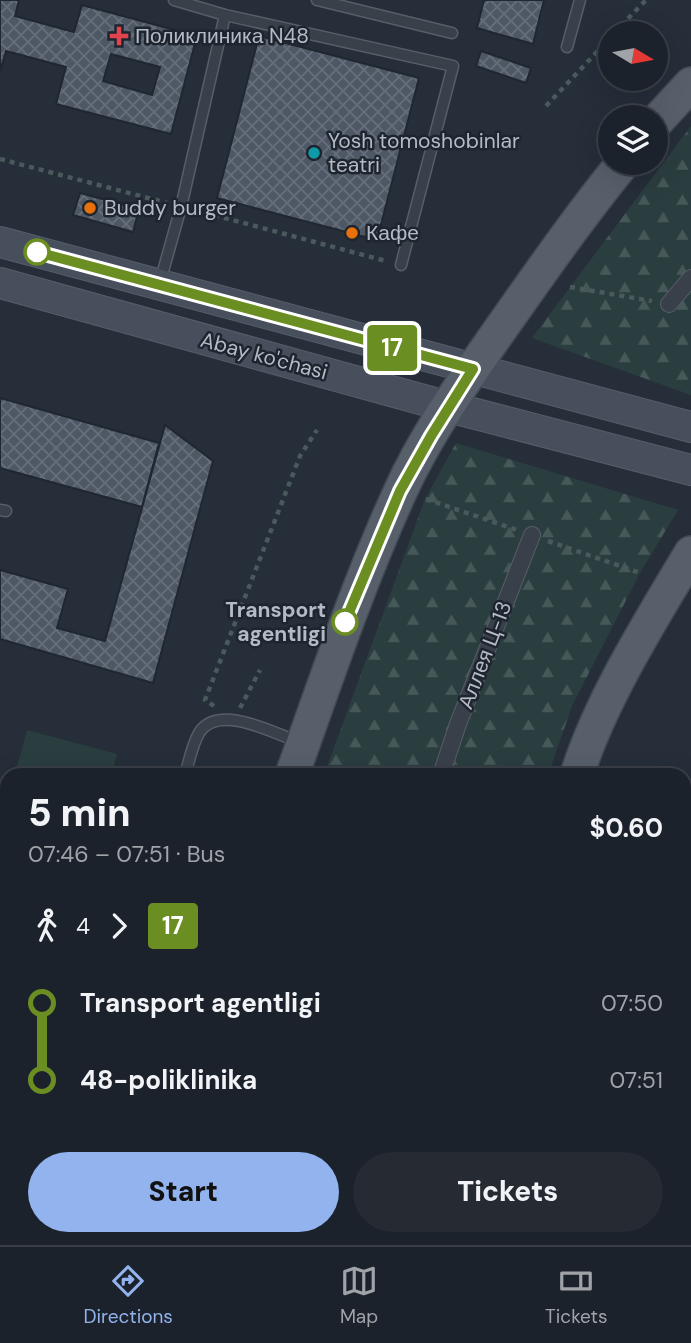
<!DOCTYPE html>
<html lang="en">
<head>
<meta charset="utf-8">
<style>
  :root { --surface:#1c222b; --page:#252a33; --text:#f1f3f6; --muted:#a0a4a9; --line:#3a3f47; --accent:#92b3ed }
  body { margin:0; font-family:"DM Sans",sans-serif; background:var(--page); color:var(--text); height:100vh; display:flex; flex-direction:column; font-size:26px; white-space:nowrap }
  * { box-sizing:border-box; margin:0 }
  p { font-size:23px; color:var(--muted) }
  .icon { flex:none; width:38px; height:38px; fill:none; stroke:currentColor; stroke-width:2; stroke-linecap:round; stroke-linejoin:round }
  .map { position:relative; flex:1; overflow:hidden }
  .panel { position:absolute; left:0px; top:768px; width:691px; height:478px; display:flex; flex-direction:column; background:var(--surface); border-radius:21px 21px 0 0; box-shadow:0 7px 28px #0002,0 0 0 2px var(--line) }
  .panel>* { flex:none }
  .badge { padding:0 14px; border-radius:5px; font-size:24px; line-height:46px }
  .needle { width:46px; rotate:100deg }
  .controls { position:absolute; left:598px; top:21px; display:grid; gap:14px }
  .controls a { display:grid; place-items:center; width:70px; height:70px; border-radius:50%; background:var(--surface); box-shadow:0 7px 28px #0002,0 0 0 2px var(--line); font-size:35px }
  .map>.badge { position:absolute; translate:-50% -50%; box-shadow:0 0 0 4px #fff }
  .legs { display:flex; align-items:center; gap:10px; height:77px; padding:0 28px; font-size:23px }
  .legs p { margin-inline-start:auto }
  .overview { display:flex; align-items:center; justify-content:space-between; height:119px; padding:0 28px }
  h1 { font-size:38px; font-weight:800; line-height:52px }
  .cta { display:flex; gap:14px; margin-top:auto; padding:14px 28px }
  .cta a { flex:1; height:80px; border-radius:42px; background:var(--accent); color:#111; font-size:28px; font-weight:800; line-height:80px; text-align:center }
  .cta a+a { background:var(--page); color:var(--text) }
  ul { padding:0 28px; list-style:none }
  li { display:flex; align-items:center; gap:24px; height:77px; font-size:26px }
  li i { display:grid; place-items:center; width:10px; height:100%; margin:0 9px; background:currentColor }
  li i::after { content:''; width:18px; height:18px; margin:-9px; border:5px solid; border-radius:50%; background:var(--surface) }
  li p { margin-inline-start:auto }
  li:first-child i { background:linear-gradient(#0000 50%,currentColor 0) }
  li:last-child i { background:linear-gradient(currentColor 50%,#0000 0) }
  .dock { display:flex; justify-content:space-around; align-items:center; height:98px; border-top:2px solid var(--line); background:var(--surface); font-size:19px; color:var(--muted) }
  .dock a { display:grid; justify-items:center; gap:4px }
  .dock .active { color:var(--accent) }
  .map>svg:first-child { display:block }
</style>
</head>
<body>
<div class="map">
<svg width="691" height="1245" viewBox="0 0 691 1245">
  <defs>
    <pattern id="forest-firs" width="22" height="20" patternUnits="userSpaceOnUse" patternTransform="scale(1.75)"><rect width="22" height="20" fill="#2b3e3f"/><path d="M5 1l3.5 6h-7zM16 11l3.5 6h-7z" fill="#475859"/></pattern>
    <pattern id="building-cross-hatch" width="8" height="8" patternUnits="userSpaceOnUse" patternTransform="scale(1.75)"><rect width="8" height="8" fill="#4e5865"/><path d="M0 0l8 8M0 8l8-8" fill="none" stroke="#656e7a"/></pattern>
  </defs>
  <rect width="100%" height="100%" fill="#252e39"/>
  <path fill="#2b3e3f" d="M27 730 117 754 111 775 15 774Z"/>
  <g fill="url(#forest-firs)">
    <path d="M691 126V395L532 338Z"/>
    <path d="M456 443 678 510 640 573 572 706 548 775H324L425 499Z"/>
    <path d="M175 1239H401L400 1245H173Z"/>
  </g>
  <g fill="url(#building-cross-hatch)" stroke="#202731" stroke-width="2" fill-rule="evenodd">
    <path d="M0 0H19L15 16 74 32 82 5 197 36 171 134 56 104 66 67 6 51 0 72ZM111 54 160 67 152 95 103 81Z"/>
    <path d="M484 0H544L533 44 477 28Z"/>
    <path d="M259 36 419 78 377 240 217 198Z"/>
    <path d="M481 51 531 68 526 83 476 66Z"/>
    <path d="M80 193 139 209 133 232 73 215Z"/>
    <path d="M0 398 159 443 142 507 0 468Z"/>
    <path d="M165 425 213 461 153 683 0 639V570L68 589 57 628 105 641Z"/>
    <path d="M0 817 7 819V836L0 860Z"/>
    <path d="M0 938 7 940V1105L0 1103Z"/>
    <path d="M542 1239H581L580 1245H540Z"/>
    <path d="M595 1239H639L637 1245H593Z"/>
  </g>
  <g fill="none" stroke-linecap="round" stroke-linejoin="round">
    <defs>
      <g id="service">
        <path d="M174 0 225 15 453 66 401 265"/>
        <path d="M317 0 452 33"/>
        <path d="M567 47 580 0"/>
        <path d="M160 282 181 207 225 15"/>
        <path d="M0 510 6 511"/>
        <path d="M185 775C189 762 192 745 199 733 218 702 276 734 301 743"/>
        <path d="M0 900 7 901"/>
        <path d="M684 1075 691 1077"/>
        <path d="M0 1121 7 1123"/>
        <path d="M684 1195 691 1172"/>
        <path d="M40 1245 42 1239"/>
        <path d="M670 1245 672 1239"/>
      </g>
      <g id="pedestrian">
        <path d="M669 304 691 278"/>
        <path d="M441 775 458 724 532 535"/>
        <path d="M292 1245 294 1239"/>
      </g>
      <g id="secondary">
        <path d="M0 242 691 427"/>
        <path d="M0 283 449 407 691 470"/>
      </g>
      <g id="primary">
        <path d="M656 122 691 84"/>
        <path d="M292 775C326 680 358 584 400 492 425 436 462 384 497 334 538 276 578 218 623 163"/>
        <path d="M577 775C600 701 651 620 691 553"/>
        <path d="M145 1245 147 1239"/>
        <path d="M434 1245 436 1239"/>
      </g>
    </defs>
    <use href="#service" stroke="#575e68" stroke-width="13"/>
    <use href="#pedestrian" stroke="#575e68" stroke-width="18"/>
    <use href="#secondary" stroke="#575e68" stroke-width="32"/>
    <use href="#primary" stroke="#424953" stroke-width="36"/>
    <g stroke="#49595c" stroke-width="4.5" stroke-dasharray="5 5" stroke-linecap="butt">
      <path d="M614 33 646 0"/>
      <path d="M546 106 611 37"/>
      <path d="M0 159 167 203"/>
      <path d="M195 210 386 261"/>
      <path d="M570 287 652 301"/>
      <path d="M426 499 517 530"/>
      <path d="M548 541 640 573"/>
      <path d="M214 706 205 700 300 456 317 430"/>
      <path d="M240 708 260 670"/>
    </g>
    <use href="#service" stroke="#39404a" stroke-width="10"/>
    <use href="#pedestrian" stroke="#39404a" stroke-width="16"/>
    <use href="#secondary" stroke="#474f5d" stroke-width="30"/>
    <use href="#primary" stroke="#575f6a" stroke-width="33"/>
  </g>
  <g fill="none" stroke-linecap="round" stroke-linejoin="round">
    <defs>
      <path id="line-1" d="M37 252 473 369 431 436 400 491 345 622"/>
    </defs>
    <use href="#line-1" stroke="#fff" stroke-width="16"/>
    <use href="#line-1" stroke="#6b8e23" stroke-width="10"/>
  </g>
  <path fill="#e0444e" stroke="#1e252f" stroke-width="2.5" d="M115.5 25.5h7v7h7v7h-7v7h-7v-7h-7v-7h7z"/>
  <circle fill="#0f9aa8" stroke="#1e252f" stroke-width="2.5" cx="314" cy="153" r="7"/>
  <g fill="#e8710a" stroke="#1e252f" stroke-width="2.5">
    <circle cx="90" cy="208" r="7"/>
    <circle cx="352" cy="233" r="7"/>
  </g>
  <g fill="#fff" stroke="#6b8e23" stroke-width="3.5">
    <circle cx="37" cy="252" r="12"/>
    <circle cx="345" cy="622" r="12"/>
  </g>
  <g text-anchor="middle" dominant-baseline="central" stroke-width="5" stroke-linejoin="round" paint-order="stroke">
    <g font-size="21" fill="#b4bbc6" stroke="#1e252f" text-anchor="start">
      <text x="135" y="36">Поликлиника N48</text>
      <text x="328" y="141">Yosh tomoshobinlar<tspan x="328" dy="24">teatri</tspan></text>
      <text x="104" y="208">Buddy burger</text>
      <text x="366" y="233">Кафе</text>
    </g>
    <g font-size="21" fill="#b4bbc6" stroke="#1e252f">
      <text transform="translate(264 356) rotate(15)">Abay ko'chasi</text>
      <text transform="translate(485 655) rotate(-69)">Аллея Ц-13</text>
    </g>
    <g font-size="21" font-weight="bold" fill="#b4bbc6" stroke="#1e252f" text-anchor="end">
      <text x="326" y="610">Transport<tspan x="326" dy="24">agentligi</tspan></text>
    </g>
  </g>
</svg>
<div class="controls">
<a><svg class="needle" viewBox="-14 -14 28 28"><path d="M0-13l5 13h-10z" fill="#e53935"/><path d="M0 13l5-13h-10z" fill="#a0a4a9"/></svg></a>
<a><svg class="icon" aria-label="layers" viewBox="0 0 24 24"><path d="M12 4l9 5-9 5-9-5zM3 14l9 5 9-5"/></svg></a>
</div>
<b class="badge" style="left:392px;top:348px;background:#6b8e23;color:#fff">17</b>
<section class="panel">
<div class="overview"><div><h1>5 min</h1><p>07:46 – 07:51 · Bus</p></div><b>$0.60</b></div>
<div class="legs"><svg class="icon" aria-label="walk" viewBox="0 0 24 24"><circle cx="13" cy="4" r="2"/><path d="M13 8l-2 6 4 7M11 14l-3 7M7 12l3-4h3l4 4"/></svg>4<svg class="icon" aria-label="forward" viewBox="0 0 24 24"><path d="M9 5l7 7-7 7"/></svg><b class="badge" style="background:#6b8e23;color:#fff">17</b></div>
<ul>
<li><i style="color:#6b8e23"></i><b>Transport agentligi</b><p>07:50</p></li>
<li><i style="color:#6b8e23"></i><b>48-poliklinika</b><p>07:51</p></li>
</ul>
<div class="cta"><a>Start</a><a>Tickets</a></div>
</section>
</div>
<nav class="dock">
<a class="active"><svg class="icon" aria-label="directions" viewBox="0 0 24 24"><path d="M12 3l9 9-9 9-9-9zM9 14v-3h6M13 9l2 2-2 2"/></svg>Directions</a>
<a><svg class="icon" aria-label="map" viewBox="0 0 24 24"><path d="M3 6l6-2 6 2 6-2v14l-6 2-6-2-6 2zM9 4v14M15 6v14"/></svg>Map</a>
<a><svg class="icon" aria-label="tickets" viewBox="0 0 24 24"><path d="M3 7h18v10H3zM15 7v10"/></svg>Tickets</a>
</nav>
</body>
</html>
